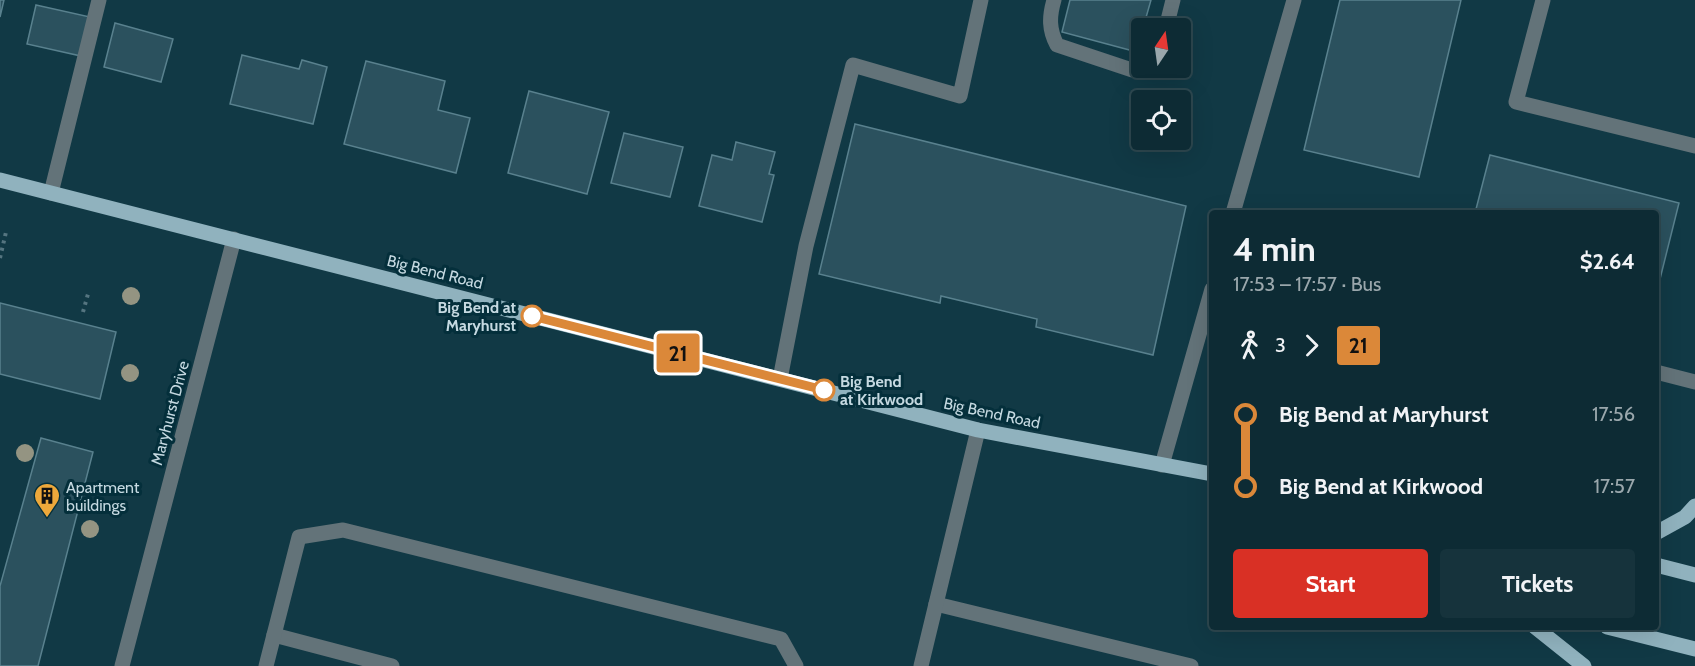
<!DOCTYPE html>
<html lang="en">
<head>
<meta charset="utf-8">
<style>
  :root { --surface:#0d2b34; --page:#16333c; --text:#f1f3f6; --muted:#9aa7ac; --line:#2d474f; --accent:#d93025 }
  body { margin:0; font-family:Cabin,sans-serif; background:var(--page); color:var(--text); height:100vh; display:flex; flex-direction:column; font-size:22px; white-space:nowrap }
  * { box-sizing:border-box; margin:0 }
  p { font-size:20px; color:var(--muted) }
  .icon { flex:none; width:33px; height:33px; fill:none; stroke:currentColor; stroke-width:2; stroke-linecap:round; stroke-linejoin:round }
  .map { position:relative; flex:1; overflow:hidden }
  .drawer { position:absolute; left:1209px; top:210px; width:450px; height:420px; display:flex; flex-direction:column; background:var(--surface); border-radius:6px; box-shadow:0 6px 24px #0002,0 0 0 2px var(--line) }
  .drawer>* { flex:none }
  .badge { padding:0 12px; border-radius:4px; font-size:21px; line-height:39px }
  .needle { width:39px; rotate:13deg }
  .tools { position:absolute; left:1131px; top:18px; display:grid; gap:12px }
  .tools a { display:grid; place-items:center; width:60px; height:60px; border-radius:6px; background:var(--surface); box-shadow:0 6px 24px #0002,0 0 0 2px var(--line); font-size:30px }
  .map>.badge { position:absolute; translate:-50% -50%; box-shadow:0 0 0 3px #fff }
  .legs { display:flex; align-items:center; gap:9px; height:66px; padding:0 24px; font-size:20px }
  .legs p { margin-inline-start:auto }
  .summary { display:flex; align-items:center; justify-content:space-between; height:102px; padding:0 24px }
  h1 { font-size:33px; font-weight:700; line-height:45px }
  .button { display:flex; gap:12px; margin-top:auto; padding:12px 24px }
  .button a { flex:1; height:69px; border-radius:6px; background:var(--accent); color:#fff; font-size:24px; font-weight:700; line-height:69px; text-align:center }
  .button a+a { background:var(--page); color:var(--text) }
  ul { padding:0 24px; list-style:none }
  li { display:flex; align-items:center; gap:21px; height:72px; font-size:22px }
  li i { display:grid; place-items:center; width:9px; height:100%; margin:0 8px; background:currentColor }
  li i::after { content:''; width:15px; height:15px; margin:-8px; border:4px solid; border-radius:50%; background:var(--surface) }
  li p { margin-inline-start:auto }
  li:first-child i { background:linear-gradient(#0000 50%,currentColor 0) }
  li:last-child i { background:linear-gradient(currentColor 50%,#0000 0) }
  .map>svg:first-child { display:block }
</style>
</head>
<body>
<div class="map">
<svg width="1695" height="666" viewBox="0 0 1695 666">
  <rect width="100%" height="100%" fill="#113945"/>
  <g fill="#2b515e" stroke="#59818e" stroke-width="1.5">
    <path d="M0 0H4L0 17Z"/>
    <path d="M1070 0H1151L1143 28H1142L1137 52 1062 32Z"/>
    <path d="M1340 0H1461L1419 177 1304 150Z"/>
    <path d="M36 5 90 17 81 56 27 44Z"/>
    <path d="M115 23 173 39 161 82 104 67Z"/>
    <path d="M242 55 299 69 302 60 327 67 313 124 230 104Z"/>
    <path d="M366 61 445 81 438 110 470 118 456 173 344 144Z"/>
    <path d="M529 91 609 112 587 194 508 173Z"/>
    <path d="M855 124 1186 206 1153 355 1036 327 1037 319 941 296 940 303 819 274Z"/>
    <path d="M624 133 683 147 670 197 611 183Z"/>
    <path d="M736 142 775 152 769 174 774 175 762 222 699 206 712 155 732 160Z"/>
    <path d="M1490 155 1679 203 1656 295V213H1475Z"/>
    <path d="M0 303 116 332 100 399 0 374Z"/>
    <path d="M41 438 93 452 38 666H0V586Z"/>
  </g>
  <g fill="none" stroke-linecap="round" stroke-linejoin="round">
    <g stroke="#557580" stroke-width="4" stroke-dasharray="3 4.5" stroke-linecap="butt">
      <path d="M0 258 6 232"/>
      <path d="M83 312 88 294"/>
    </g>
    <g stroke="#637379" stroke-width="15">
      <path d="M1054 0C1049 17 1049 30 1057 45L1132 70 1142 67"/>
      <path d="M1543 0 1516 102 1695 146"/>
      <path d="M1166 28 1173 0"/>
      <path d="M51 193 99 0"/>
      <path d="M1233 213 1294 0"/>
      <path d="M1656 372 1695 382"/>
      <path d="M780 379 806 246 853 65 960 96 981 0"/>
      <path d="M1162 465 1212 289"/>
      <path d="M936 604 1191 666"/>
      <path d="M274 635 392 666"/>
      <path d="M122 666 234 239"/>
      <path d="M266 666 299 537 343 530 781 639 796 666"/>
      <path d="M921 666 978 430"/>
    </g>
    <g stroke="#90b2be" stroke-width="15">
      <path d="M0 180 978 430 1212 474"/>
      <path d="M1656 533 1685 517 1695 506"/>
      <path d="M1656 565 1695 575"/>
      <path d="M1535 627 1584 666"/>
      <path d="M1607 627 1695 649"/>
    </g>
  </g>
  <g fill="#949482">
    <circle cx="131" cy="296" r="9"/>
    <circle cx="130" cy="373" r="9"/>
    <circle cx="25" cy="453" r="9"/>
    <circle cx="90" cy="529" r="9"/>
  </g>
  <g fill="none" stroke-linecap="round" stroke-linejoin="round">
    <defs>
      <path id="line-1" d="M532 316 824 390"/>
    </defs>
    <use href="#line-1" stroke="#fff" stroke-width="14"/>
    <use href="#line-1" stroke="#db8839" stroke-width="9"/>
  </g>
  <defs>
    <symbol id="building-pin" viewBox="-11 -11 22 30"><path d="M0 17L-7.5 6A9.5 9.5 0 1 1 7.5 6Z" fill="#eda83b" stroke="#042f3b"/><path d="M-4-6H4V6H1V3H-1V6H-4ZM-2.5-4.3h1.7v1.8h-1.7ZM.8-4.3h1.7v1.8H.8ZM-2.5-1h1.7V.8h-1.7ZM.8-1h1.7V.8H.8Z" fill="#111"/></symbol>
  </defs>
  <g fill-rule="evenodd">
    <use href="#building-pin" x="32" y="481" width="30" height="40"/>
  </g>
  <g fill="#fff" stroke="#db8839" stroke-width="3">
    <circle cx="532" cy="316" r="10"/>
    <circle cx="824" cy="390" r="10"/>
  </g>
  <g text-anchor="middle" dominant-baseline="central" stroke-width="6" stroke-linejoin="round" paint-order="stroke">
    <g font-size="16" fill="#c5d9e1" stroke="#042f3b">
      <text transform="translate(435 272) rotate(14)">Big Bend Road</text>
      <text transform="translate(170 413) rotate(-75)">Maryhurst Drive</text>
      <text transform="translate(992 413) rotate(12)">Big Bend Road</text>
    </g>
    <g font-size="16" font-weight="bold" fill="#c5d9e1" stroke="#042f3b" text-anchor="end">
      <text x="516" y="307">Big Bend at<tspan x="516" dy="18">Maryhurst</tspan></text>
      <text x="840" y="381" text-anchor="start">Big Bend<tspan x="840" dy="18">at Kirkwood</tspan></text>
    </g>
    <g font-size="16" fill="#c5d9e1" stroke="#042f3b" text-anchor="start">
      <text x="66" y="487">Apartment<tspan x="66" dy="18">buildings</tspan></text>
    </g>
  </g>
</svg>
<div class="tools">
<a><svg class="needle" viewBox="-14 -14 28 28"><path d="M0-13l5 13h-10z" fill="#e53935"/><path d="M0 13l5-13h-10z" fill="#9aa7ac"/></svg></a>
<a><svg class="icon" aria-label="locate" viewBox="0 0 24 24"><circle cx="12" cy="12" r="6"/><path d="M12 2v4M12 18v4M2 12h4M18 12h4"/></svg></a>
</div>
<b class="badge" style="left:678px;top:353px;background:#db8839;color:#111">21</b>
<section class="drawer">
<div class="summary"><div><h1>4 min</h1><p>17:53 – 17:57 · Bus</p></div><b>$2.64</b></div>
<div class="legs"><svg class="icon" aria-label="walk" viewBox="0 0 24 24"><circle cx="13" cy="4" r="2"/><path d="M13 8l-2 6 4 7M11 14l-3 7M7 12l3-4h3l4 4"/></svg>3<svg class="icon" aria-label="forward" viewBox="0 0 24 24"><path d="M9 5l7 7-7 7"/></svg><b class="badge" style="background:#db8839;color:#111">21</b></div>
<ul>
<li><i style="color:#db8839"></i><b>Big Bend at Maryhurst</b><p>17:56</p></li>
<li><i style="color:#db8839"></i><b>Big Bend at Kirkwood</b><p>17:57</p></li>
</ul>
<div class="button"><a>Start</a><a>Tickets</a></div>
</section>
</div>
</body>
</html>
